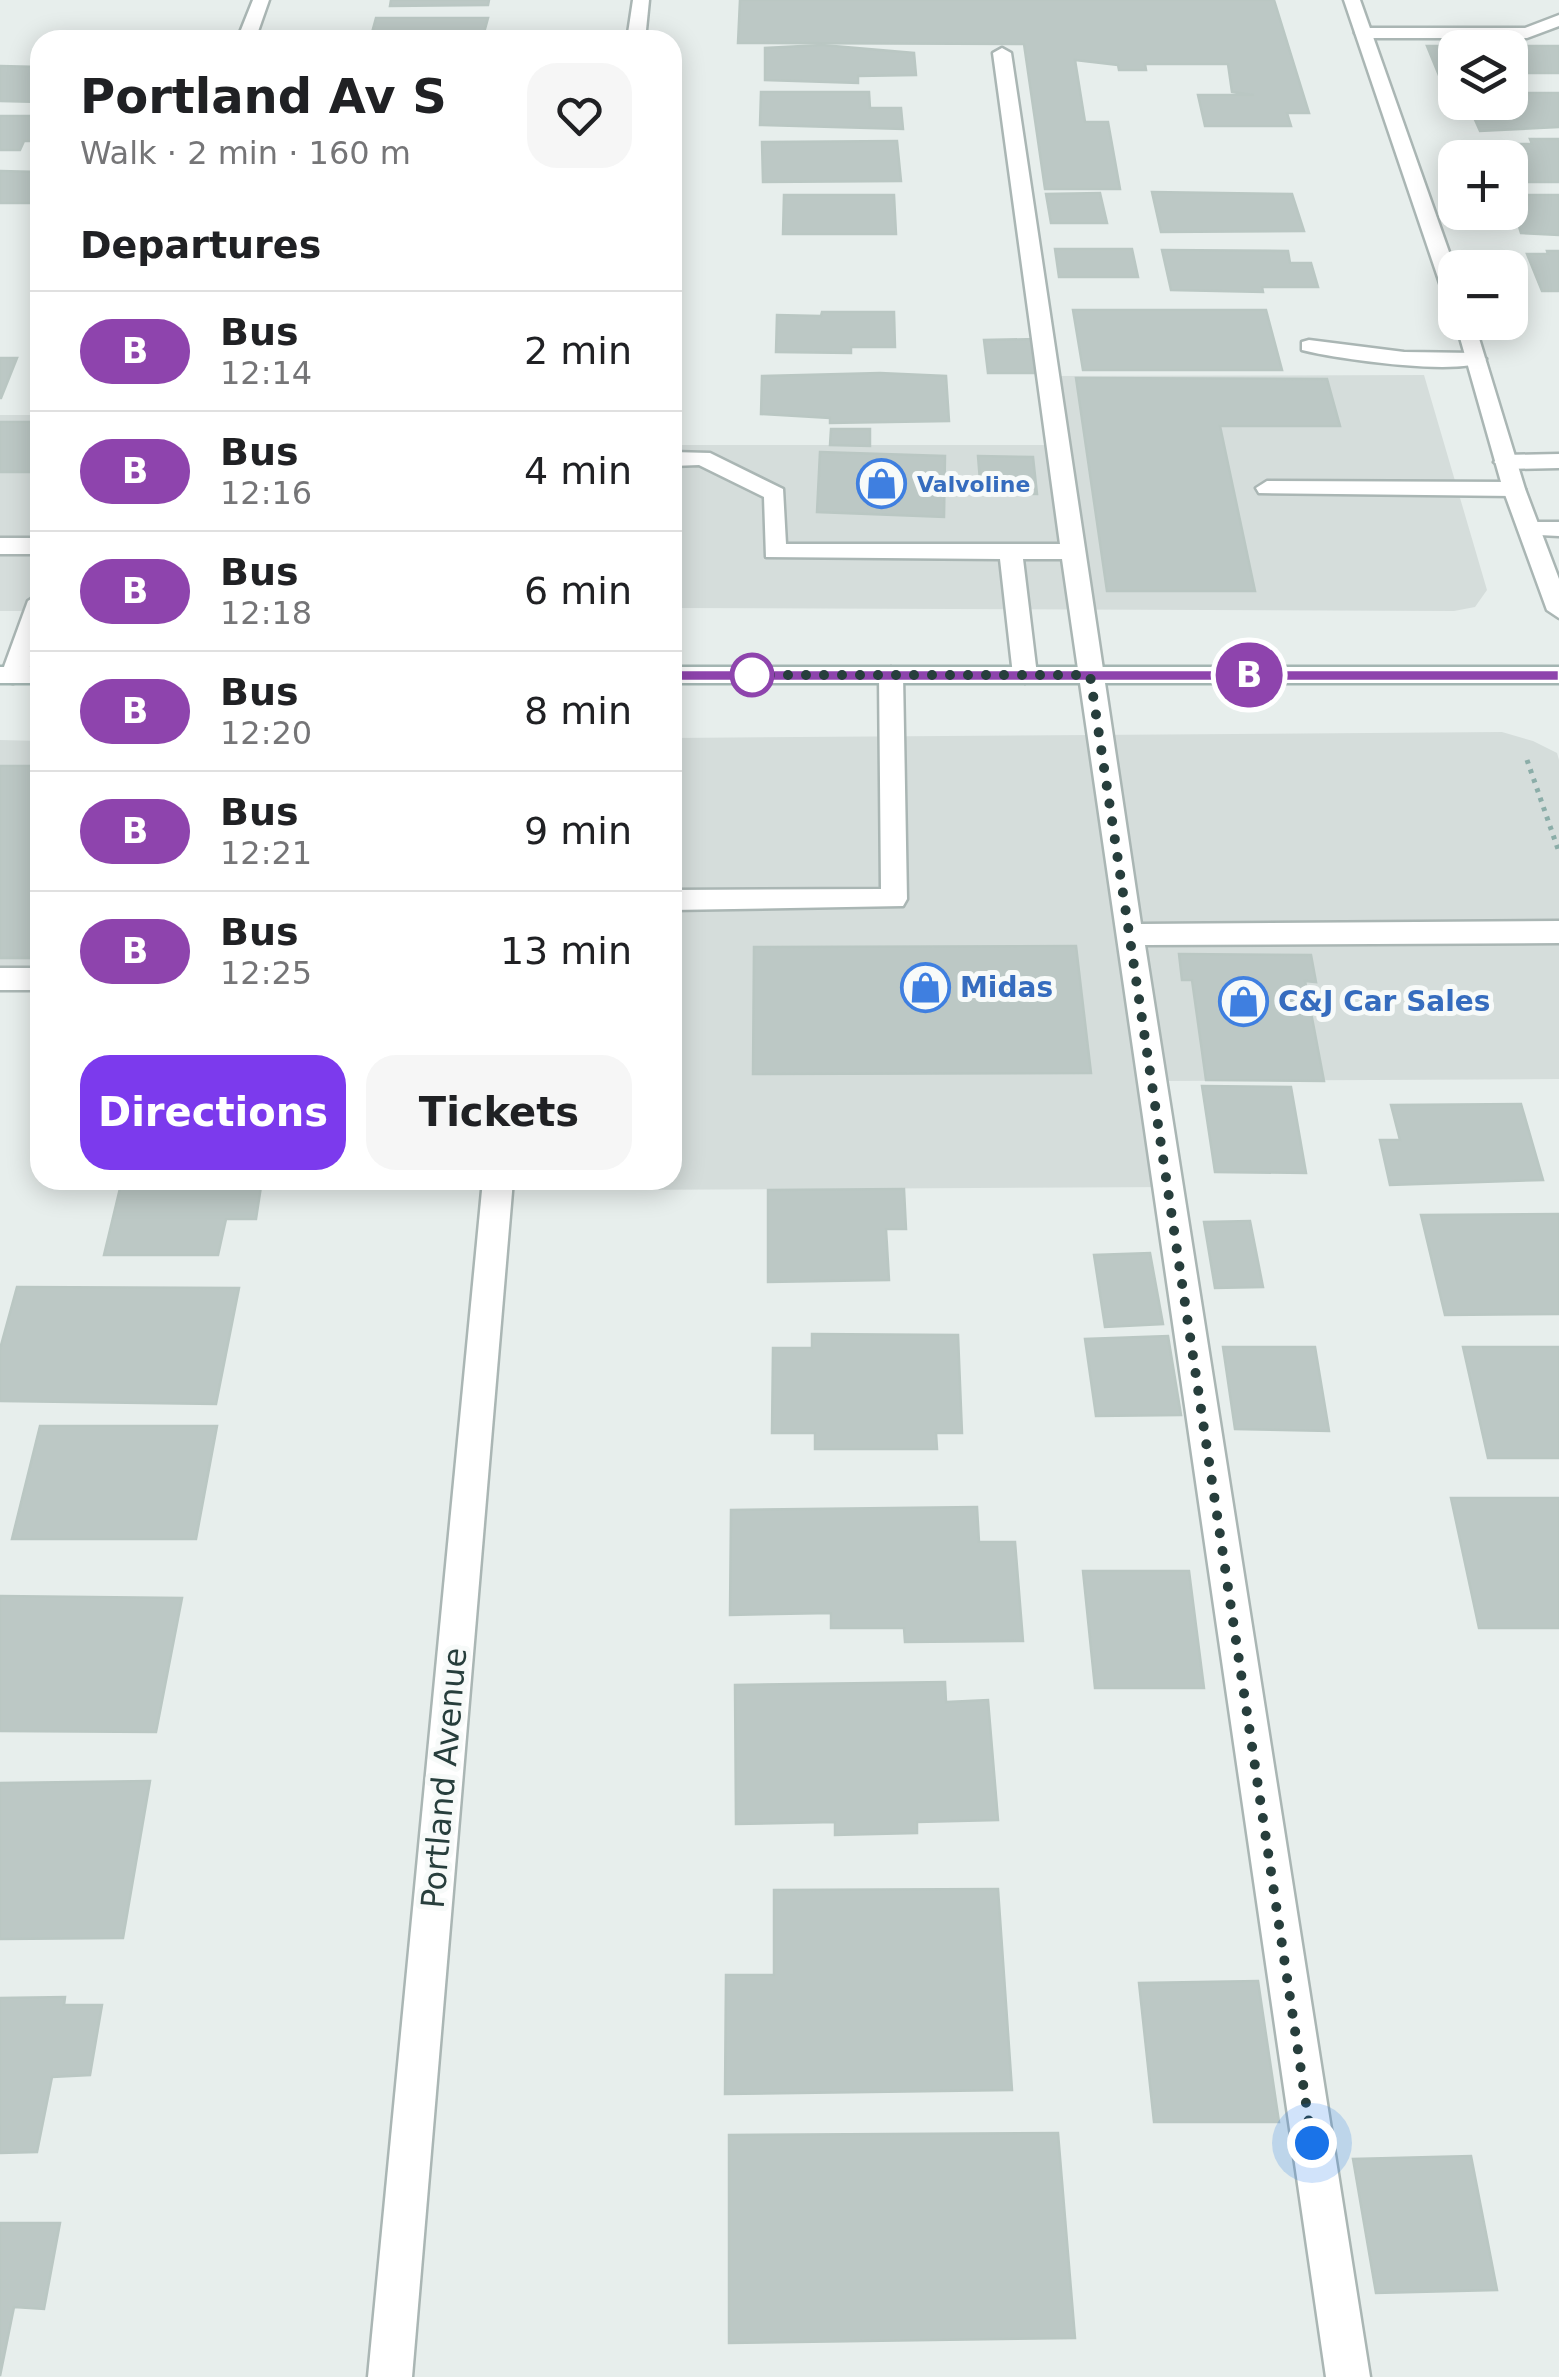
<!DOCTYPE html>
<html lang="en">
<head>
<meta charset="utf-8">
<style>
  :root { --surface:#fff; --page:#f6f6f6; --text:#202124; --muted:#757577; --line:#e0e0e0; --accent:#7c3aed }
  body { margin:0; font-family:"DejaVu Sans",sans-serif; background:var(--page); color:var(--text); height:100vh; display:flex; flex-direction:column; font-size:38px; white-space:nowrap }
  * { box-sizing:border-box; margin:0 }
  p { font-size:32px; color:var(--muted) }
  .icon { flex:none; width:55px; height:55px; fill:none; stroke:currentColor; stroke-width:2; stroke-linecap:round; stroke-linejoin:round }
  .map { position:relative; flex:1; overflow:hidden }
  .sheet { position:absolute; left:30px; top:30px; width:652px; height:1160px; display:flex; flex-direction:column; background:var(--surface); border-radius:30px; box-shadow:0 5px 25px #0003 }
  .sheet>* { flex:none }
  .badge { padding:0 20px; border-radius:32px; font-size:35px; line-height:65px }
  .tools { position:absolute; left:1438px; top:30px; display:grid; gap:20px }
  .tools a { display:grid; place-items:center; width:90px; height:90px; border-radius:20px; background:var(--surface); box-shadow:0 5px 25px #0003; font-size:50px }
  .you { position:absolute; width:50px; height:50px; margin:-25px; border:8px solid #fff; border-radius:50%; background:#1a73e8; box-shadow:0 0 0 15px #1a73e833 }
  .map>.badge { position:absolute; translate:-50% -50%; box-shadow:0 0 0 5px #fff }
  h2 { padding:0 50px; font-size:38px; line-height:90px }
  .round { display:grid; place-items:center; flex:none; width:105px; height:105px; border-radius:30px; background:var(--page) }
  .headline { display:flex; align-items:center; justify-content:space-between; height:170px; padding:0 50px }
  h1 { font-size:48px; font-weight:600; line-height:75px }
  .button { display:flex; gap:20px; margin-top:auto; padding:20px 50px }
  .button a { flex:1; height:115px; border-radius:30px; background:var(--accent); color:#fff; font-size:40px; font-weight:600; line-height:115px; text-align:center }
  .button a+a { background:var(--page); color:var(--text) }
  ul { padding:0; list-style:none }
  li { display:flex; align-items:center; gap:30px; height:120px; padding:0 50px; border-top:2px solid var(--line) }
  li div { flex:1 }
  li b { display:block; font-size:38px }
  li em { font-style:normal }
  li .badge { min-width:110px; font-weight:700; text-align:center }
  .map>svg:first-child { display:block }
</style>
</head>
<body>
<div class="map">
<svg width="1559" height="2377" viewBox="0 0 1559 2377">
  <rect width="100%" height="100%" fill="#e7eeec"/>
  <g fill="#d5dddb">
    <path d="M1424 375 1487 590 1475 607 1454 611 673 608V445H1057L1052 376Z"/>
    <rect x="0" y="415" width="40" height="196"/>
    <path d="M1502 732 1533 741 1557 753 1559 760V1079L1158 1081 1174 1187 606 1190V1180H672L673 738Z"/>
    <path d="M0 740 40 741V976L0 977Z"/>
  </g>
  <g fill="#bcc8c5" stroke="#bac7c3" stroke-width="2.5">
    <path d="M391 0H489L488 5 390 6Z"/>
    <path d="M740 0H1274L1309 113H1287L1291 126H1205L1198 95H1254L1232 92 1228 64H1145L1146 70H1119L1118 65 1075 60 1085 122H1108L1120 189H1045L1024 44 738 43Z"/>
    <path d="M376 18H488L482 40H370Z"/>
    <path d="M822 45 914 53 916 75 858 76V83L765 80V48Z"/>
    <path d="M1427 46H1559V73H1510V48H1455V90H1445Z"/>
    <path d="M0 66 40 67V102L0 101Z"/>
    <path d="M761 92H869L870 108H901L903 129 760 125Z"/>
    <path d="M1510 93H1559V127L1480 131 1468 104 1510 102Z"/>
    <path d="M0 116H40V141H24L20 150H0Z"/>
    <path d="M1530 139H1559V182H1510V158H1487L1505 156 1500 144H1532Z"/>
    <path d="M897 141 901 181 763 182 762 142Z"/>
    <path d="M0 171 40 172V203H0Z"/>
    <path d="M1152 192 1292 194 1304 231 1161 232Z"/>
    <path d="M1100 193 1107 223H1051L1046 194Z"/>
    <path d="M784 195H894L896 234H783Z"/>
    <path d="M1524 195H1559V235L1521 233 1510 197Z"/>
    <path d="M1055 249H1132L1138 277H1059Z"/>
    <path d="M1162 250 1288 251 1290 263H1311L1318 287H1262L1263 292 1171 290Z"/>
    <path d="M1547 251H1559V291H1542L1527 254H1548Z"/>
    <path d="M1073 310H1266L1282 370H1083Z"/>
    <path d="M822 312H894L895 347H851V353L776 352 777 315 821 316Z"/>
    <path d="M1037 339 1043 373H988L984 340Z"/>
    <path d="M0 358H17L1 398H0Z"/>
    <path d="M880 373 946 376 949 421 830 423V418L761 414 762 376Z"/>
    <path d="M1076 378 1327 379 1340 426H1220L1255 591H1107Z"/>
    <rect x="0" y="422" width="40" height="50"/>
    <path d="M831 429H870V446L830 445Z"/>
    <path d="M820 452 945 456 944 517 817 512Z"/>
    <path d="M978 456 1033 457 1037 494 981 493Z"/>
    <rect x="0" y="766" width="40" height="192"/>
    <path d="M1076 946 1091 1073 753 1074 754 947Z"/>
    <path d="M1179 954 1311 955 1316 982 1305 981 1324 1081 1206 1080 1192 980H1182Z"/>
    <path d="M1202 1086 1291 1087 1306 1173 1215 1172Z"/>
    <path d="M1521 1104 1543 1180 1390 1185 1380 1140H1400L1391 1105Z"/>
    <path d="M122 1180H262L256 1219H226L218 1255H104Z"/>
    <path d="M904 1189 906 1229H886L889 1280 768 1282V1190Z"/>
    <path d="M1559 1214V1314L1445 1315 1421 1215Z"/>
    <path d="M1250 1221 1263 1287 1215 1288 1204 1222Z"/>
    <path d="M1150 1253 1163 1324 1105 1327 1094 1255Z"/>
    <path d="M17 1287 239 1288 216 1404 0 1401V1349Z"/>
    <path d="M812 1334 958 1335 962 1433H936L937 1449H815V1433H772L773 1348H812Z"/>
    <path d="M1168 1336 1181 1415 1096 1416 1085 1339Z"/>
    <path d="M1223 1347H1315L1329 1431 1235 1429Z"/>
    <path d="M1463 1347H1559V1458H1488Z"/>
    <path d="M40 1426H217L196 1539H12Z"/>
    <path d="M1451 1498H1559V1628H1479Z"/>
    <path d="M977 1507 979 1542H1015L1023 1641 905 1642 904 1628H831V1613L730 1615 731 1510Z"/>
    <path d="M1083 1571H1189L1204 1688H1095Z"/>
    <path d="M0 1596 182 1598 156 1732 0 1731Z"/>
    <path d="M945 1682 946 1702 988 1700 998 1820 917 1822V1833L835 1835V1822L736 1824 735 1685Z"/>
    <path d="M150 1781 123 1938 0 1939V1783Z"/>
    <path d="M998 1889 1012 2090 725 2094 726 1975H774V1890Z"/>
    <path d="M1258 1981 1279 2122H1154L1139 1983Z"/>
    <path d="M65 1997 64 2005H102L90 2075 52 2077 37 2152 0 2153V1998Z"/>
    <path d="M1058 2133 1075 2338 729 2343V2135Z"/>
    <path d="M1471 2156 1497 2290 1376 2293 1353 2159Z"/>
    <path d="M0 2223H60L44 2309 14 2307 0 2376Z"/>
  </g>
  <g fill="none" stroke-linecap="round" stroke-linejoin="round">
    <defs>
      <g id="service">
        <path d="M253 0H269L255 40H237Z"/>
        <path d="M1559 15V26L1527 38H1364L1355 33 1364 28H1525Z"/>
        <path d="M1002 48 1011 53 1141 924 1559 921V943L1145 945 1370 2377H1326L1062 559H1023L1037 675 1025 683 1013 675 1000 559 766 557 764 497 699 465 672 466V452L710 453 783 489 786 544H1060L993 53Z"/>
        <path d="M1309 340 1404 352 1476 353 1486 359C1466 378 1332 358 1302 350V342Z"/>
        <path d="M1559 454V468L1505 469 1494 462 1505 455Z"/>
        <path d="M1267 481 1514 482 1525 489 1514 496 1259 493 1256 488Z"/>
        <path d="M1529 522H1559V536L1521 534 1518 529Z"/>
        <rect x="0" y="538" width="40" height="16"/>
        <path d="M40 593C40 616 40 676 13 683L4 681 1 675 28 601Z"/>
        <path d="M891 667 903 675 907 899 903 906 672 910V890L881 889 879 675Z"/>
        <rect x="0" y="968" width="40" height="22"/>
      </g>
      <g id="minor">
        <path d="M1344 0H1360L1455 269V304L1445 298Z"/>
        <path d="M1455 320 1474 322 1525 489 1559 579V618L1547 610 1503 489Z"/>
      </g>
      <g id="tertiary">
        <path d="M633 0H649L645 40H627Z"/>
        <path d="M483 1180H513L412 2377H368Z"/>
      </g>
      <g id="secondary">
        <rect x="0" y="667" width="40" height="16"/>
        <rect x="672" y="667" width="887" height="16"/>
      </g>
    </defs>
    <use href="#service" stroke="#aab6b4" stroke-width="5"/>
    <use href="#minor" stroke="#aab6b4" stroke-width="5"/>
    <use href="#tertiary" stroke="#aab6b4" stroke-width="5"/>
    <use href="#secondary" stroke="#a3b5b2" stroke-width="5"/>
    <path stroke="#8bada8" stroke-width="5" stroke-dasharray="4 6" stroke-linecap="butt" d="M1527 760 1559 852"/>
    <use href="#service" fill="#fff" fill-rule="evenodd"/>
    <use href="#minor" fill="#fff" fill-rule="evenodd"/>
    <use href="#tertiary" fill="#fff" fill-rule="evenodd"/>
    <use href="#secondary" fill="#fff" fill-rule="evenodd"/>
  </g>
  <path fill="#8e44ad" stroke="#fff" stroke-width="2.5" d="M672 670H1559V681H672L665 675Z"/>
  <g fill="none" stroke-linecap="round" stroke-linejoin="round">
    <path stroke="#273e3c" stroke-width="10" stroke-dasharray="0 18" d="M752 675H1090L1312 2143"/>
  </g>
  <defs>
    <symbol id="shop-ring" viewBox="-11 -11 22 22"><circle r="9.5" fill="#f7faf9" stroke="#3f7fe0" stroke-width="1.5"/><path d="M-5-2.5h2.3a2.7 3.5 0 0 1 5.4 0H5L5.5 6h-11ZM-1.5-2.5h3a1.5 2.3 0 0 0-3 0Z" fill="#3f7fe0"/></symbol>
  </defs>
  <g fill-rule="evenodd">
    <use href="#shop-ring" x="854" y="456" width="55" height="55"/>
    <use href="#shop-ring" x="898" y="960" width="55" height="55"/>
    <use href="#shop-ring" x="1216" y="974" width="55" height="55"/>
  </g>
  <circle fill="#fff" stroke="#8e44ad" stroke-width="5" cx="752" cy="675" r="20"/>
  <g text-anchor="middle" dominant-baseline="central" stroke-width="10" stroke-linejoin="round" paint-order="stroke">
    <g font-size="22" font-weight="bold" fill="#366cbe" stroke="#f7faf9" text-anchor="start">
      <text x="917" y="484">Valvoline</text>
    </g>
    <g font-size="28" font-weight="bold" fill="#366cbe" stroke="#f7faf9" text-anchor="start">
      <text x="960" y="987">Midas</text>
      <text x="1278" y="1001">C&amp;J Car Sales</text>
    </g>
    <g font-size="32" fill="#273e3c" stroke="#f7faf9">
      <text transform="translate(444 1778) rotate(-85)">Portland Avenue</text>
    </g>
  </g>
</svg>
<div class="tools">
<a><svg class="icon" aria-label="layers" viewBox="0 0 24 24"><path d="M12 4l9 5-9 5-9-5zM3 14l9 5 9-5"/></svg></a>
<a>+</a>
<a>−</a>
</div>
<div class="you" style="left:1312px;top:2143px"></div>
<b class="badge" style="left:1249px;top:675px;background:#8e44ad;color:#fff">B</b>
<section class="sheet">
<div class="headline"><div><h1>Portland Av S</h1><p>Walk · 2 min · 160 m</p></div><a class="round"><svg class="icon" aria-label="heart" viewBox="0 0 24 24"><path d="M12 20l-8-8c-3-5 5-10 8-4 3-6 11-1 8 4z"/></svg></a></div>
<h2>Departures</h2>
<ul>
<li><span class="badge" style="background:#8e44ad;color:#fff">B</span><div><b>Bus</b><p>12:14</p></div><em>2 min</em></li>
<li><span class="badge" style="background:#8e44ad;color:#fff">B</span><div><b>Bus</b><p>12:16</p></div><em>4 min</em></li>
<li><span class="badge" style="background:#8e44ad;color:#fff">B</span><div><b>Bus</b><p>12:18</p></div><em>6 min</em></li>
<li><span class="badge" style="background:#8e44ad;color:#fff">B</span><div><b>Bus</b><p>12:20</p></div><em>8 min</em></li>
<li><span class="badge" style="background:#8e44ad;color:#fff">B</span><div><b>Bus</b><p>12:21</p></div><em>9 min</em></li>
<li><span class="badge" style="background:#8e44ad;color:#fff">B</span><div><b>Bus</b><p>12:25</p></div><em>13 min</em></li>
</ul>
<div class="button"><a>Directions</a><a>Tickets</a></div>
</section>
</div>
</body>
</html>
